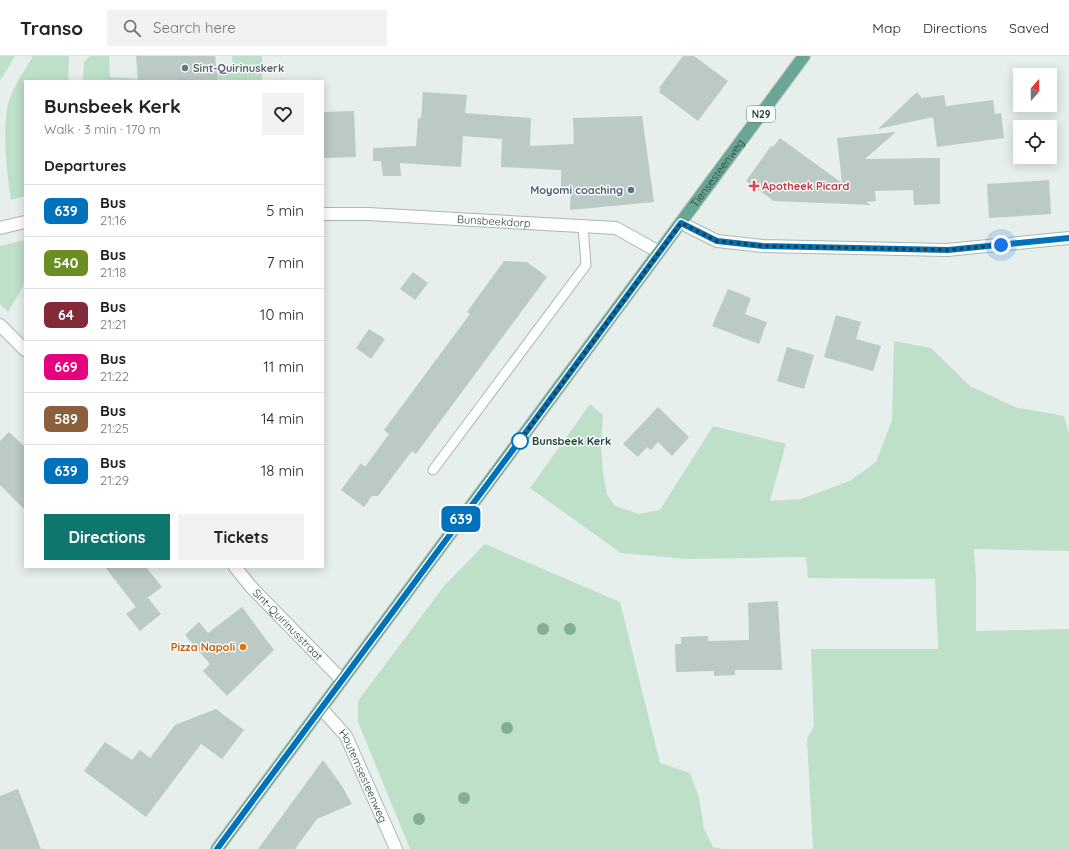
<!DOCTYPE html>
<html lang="en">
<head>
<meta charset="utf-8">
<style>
  :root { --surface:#fff; --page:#f2f2f2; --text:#222; --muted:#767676; --line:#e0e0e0; --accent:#0f766e }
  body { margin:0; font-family:Quicksand,sans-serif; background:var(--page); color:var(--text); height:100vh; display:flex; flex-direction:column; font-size:15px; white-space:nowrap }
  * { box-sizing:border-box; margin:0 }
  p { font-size:13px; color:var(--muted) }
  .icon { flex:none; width:22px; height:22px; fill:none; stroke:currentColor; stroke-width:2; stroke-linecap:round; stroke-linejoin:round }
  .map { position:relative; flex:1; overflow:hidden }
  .drawer { position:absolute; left:24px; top:24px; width:300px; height:488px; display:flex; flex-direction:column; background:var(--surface); border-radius:0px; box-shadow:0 2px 10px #0003 }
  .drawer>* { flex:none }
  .badge { padding:0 8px; border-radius:6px; font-size:14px; line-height:26px }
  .needle { width:26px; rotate:20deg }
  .fabs { position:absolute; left:1013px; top:12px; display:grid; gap:8px }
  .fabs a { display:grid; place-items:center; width:44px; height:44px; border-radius:0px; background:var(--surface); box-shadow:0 2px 10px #0003; font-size:20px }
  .you { position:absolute; width:20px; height:20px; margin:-10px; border:3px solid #fff; border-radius:50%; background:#1a73e8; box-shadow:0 0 0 6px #1a73e833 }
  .map>.badge { position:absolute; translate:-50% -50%; box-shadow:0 0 0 2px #fff }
  h2 { padding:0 20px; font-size:15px; line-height:36px }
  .round { display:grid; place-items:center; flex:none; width:42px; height:42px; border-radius:0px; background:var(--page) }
  .headline { display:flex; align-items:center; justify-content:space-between; height:68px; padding:0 20px }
  h1 { font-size:19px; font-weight:700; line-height:30px }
  .cta { display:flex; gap:8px; margin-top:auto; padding:8px 20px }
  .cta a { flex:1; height:46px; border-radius:0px; background:var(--accent); color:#fff; font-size:16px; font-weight:700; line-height:46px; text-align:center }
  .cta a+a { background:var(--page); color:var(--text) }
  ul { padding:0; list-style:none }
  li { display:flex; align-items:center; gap:12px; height:52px; padding:0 20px; border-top:1px solid var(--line) }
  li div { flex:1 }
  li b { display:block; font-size:15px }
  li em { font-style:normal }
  li .badge { min-width:44px; font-weight:700; text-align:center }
  header { display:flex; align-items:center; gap:24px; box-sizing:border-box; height:56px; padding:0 20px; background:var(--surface); border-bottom:1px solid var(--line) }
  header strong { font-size:19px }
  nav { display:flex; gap:22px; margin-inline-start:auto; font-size:14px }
  .search { width:280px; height:36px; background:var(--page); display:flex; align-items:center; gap:10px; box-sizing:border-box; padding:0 14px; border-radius:0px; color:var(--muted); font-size:15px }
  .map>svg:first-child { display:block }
</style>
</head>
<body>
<header>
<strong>Transo</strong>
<div class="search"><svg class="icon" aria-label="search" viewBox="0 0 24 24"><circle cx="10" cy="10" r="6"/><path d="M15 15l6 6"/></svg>Search here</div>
<nav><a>Map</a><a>Directions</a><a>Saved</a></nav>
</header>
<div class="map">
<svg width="1069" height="793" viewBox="0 0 1069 793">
  <rect width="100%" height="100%" fill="#e6efeb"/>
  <g fill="#bfe0c8">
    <path d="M0 0H15L0 25Z"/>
    <path d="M31 0H69L68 25H25V140L11 144C7 119 2 72 8 48 13 31 23 17 32 2Z"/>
    <path d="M90 0H109L110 21 145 23 144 25H83L84 6Z"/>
    <path d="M232 0H262V25H218V21H215V17H233Z"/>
    <path d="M25 184V227L8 256 0 248V190Z"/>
    <path d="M894 285 931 292 970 330 1015 351 1064 360 1069 378V495L974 493 976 522V575L1069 573V793H813L807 683 814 670 811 593H938L935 523 808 522 806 501 687 503 621 497 530 432 590 348 603 359 601 387 603 417 607 438 615 450 639 458 660 454 713 370 786 388 770 445 801 443 850 425 876 406 892 364Z"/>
    <path d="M485 488 620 546 660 707 690 717 699 741 704 773 713 791 722 793H410L358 666V647L360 642 444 530Z"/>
  </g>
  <g fill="#bbcac4">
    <path d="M136 0H215L218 25H138Z"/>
    <path d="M683 0H694L728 25 698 65 659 36 661 33 659 32Z"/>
    <path d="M423 36 467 39 465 57 531 62 530 90 574 88 573 62 642 60 654 146 570 154 571 130 561 131V114L501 111 502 83 463 80 461 111 400 107 401 120H383L381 105H373V92L416 90 418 62H421Z"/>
    <path d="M917 36 922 42 944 39 946 50 993 44 995 58 1001 57 1004 82 937 91 933 61 878 73Z"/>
    <path d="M354 55 356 101 323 102V56Z"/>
    <path d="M896 76 865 103 940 102V148L914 149 913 134 875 135 876 145 866 146 871 149 774 145 746 125 771 90 773 91 780 82 842 127 837 82Z"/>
    <path d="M1049 124 1051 158 989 162 987 128Z"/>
    <path d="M504 205 527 206 547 221 416 398 412 395 378 440H372L364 451 341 434 361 407 365 411 389 378 384 374 470 258 467 256Z"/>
    <path d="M413 216 428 227 415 244 400 233Z"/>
    <path d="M728 233 751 242 745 258 767 266 759 288 712 270Z"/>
    <path d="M836 259 861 266 856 283 881 290 873 315 824 301Z"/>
    <path d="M369 273 385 283 371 303 356 292Z"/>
    <path d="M787 291 814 299 804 333 777 325Z"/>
    <path d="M658 351 689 381 672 400 658 386 651 394 647 391 638 401 623 388Z"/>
    <path d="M9 376 25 391V454L0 429V385Z"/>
    <path d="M105 511H146L162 531 142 546 148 542 161 558 140 575 126 558 136 551Z"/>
    <path d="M778 545 782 614H735V619L714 620V615L676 616 675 588H681V581L708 580V585L749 584 748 547Z"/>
    <path d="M242 551 274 594 227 640 203 615 210 608 209 607 185 579 199 566 208 577Z"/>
    <path d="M216 653 244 674 222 703 201 688 146 761 84 715 105 686 132 704 140 694 150 702 175 669Z"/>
    <path d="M323 704 342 730 352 748 317 763 295 793H258Z"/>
    <path d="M18 733 41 793H0V740Z"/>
  </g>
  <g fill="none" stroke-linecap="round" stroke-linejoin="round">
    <defs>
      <path id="lane" d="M433 414 586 209 583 170"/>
      <g id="street">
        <path id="s1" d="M323 158H368L616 172 659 196"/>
        <path d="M0 172 25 166"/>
      </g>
      <g id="secondary">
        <path d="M681 167 717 185 763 190 947 194 1069 182"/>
        <path d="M0 269 25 294"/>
        <path id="s2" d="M235 511 252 532 342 624"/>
        <path id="s3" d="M321 652 346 680 396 793"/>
      </g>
      <g id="primary">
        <path id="s4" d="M217 793 804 0"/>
      </g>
    </defs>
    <use href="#lane" stroke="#a8b8b2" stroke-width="11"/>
    <use href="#street" stroke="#a8b8b2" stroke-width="14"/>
    <use href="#secondary" stroke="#a4bbb3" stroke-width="14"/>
    <use href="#primary" stroke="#c2cac8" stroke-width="14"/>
    <use href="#lane" stroke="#fff" stroke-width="9"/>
    <use href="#street" stroke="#fff" stroke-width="12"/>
    <use href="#secondary" stroke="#fff" stroke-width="12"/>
    <use href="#primary" stroke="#6aa596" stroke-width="12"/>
  </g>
  <g fill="#80af93">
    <circle cx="543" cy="573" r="6"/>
    <circle cx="570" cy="573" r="6"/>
    <circle cx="507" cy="672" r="6"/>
    <circle cx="464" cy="742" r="6"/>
    <circle cx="419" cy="763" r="6"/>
  </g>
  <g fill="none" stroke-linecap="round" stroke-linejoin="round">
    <defs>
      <path id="line" d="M217 793 681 167 717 185 763 190 948 194 1069 182"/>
    </defs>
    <use href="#line" stroke="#fff" stroke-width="9"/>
    <use href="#line" stroke="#0072bc" stroke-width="6"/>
    <path stroke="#24423a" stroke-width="4" stroke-dasharray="0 7.2" d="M520 385 516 390 681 167 717 185 763 190 948 194 1001 189"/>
  </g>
  <circle fill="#6b7280" stroke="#f7fbf9" stroke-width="1.5" cx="185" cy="12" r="4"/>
  <path fill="#e0444e" stroke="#f7fbf9" stroke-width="1.5" d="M752 124h4v4h4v4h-4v4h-4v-4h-4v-4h4z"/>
  <circle fill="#5c6f8a" stroke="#f7fbf9" stroke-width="1.5" cx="631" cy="134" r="4"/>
  <circle fill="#fff" stroke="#0072bc" stroke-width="2" cx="520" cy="385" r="8"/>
  <circle fill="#e8710a" stroke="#f7fbf9" stroke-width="1.5" cx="243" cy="591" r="4"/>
  <g text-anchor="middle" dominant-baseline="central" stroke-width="3" stroke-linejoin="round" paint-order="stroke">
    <rect fill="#f7fbf9" stroke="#637a73" stroke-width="1" x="747" y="50" width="28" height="16" rx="3"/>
    <g font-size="10" font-weight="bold" fill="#24423a">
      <text x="761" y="58">N29</text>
    </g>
    <g font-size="11" font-weight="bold" fill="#5b616d" stroke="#f7fbf9" text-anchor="start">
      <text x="193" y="12">Sint-Quirinuskerk</text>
    </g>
    <g font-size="11" fill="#24423a" stroke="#f7fbf9">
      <text stroke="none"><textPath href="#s4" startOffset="841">Tiensesteenweg</textPath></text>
      <text stroke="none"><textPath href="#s1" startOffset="171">Bunsbeekdorp</textPath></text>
      <text stroke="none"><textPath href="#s2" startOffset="78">Sint-Quirinusstraat</textPath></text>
      <text stroke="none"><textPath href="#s3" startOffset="81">Houtemsesteenweg</textPath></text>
    </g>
    <g font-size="11" font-weight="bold" fill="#be3a42" stroke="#f7fbf9" text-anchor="start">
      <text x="762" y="130">Apotheek Picard</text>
    </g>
    <g font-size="11" font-weight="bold" fill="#4e5e75" stroke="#f7fbf9" text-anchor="end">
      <text x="623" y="134">Moyomi coaching</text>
    </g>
    <g font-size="11" font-weight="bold" fill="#24423a" stroke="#f7fbf9" text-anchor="start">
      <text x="532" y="385">Bunsbeek Kerk</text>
    </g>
    <g font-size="11" font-weight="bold" fill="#c56008" stroke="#f7fbf9" text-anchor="end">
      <text x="235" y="591">Pizza Napoli</text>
    </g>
  </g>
</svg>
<div class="fabs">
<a><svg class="needle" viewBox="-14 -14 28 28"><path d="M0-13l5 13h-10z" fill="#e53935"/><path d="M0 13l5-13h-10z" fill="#767676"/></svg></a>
<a><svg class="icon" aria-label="locate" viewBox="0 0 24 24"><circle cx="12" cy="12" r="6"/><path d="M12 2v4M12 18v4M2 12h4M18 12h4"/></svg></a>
</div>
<div class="you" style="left:1001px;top:189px"></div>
<b class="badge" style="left:461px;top:463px;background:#0072bc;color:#fff">639</b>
<section class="drawer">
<div class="headline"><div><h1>Bunsbeek Kerk</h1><p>Walk · 3 min · 170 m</p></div><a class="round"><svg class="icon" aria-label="heart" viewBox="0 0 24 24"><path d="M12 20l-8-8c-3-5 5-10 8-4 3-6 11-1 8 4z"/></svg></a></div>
<h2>Departures</h2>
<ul>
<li><span class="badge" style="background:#0072bc;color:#fff">639</span><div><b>Bus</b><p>21:16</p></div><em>5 min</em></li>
<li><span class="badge" style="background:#6b8e23;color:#fff">540</span><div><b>Bus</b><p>21:18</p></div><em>7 min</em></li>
<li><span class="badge" style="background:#822a3a;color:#fff">64</span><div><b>Bus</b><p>21:21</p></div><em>10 min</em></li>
<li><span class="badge" style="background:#e6007e;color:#fff">669</span><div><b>Bus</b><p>21:22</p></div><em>11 min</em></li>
<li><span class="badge" style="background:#8b5e3c;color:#fff">589</span><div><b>Bus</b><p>21:25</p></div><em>14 min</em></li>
<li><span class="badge" style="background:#0072bc;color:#fff">639</span><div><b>Bus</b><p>21:29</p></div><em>18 min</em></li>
</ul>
<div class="cta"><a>Directions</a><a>Tickets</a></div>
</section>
</div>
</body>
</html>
